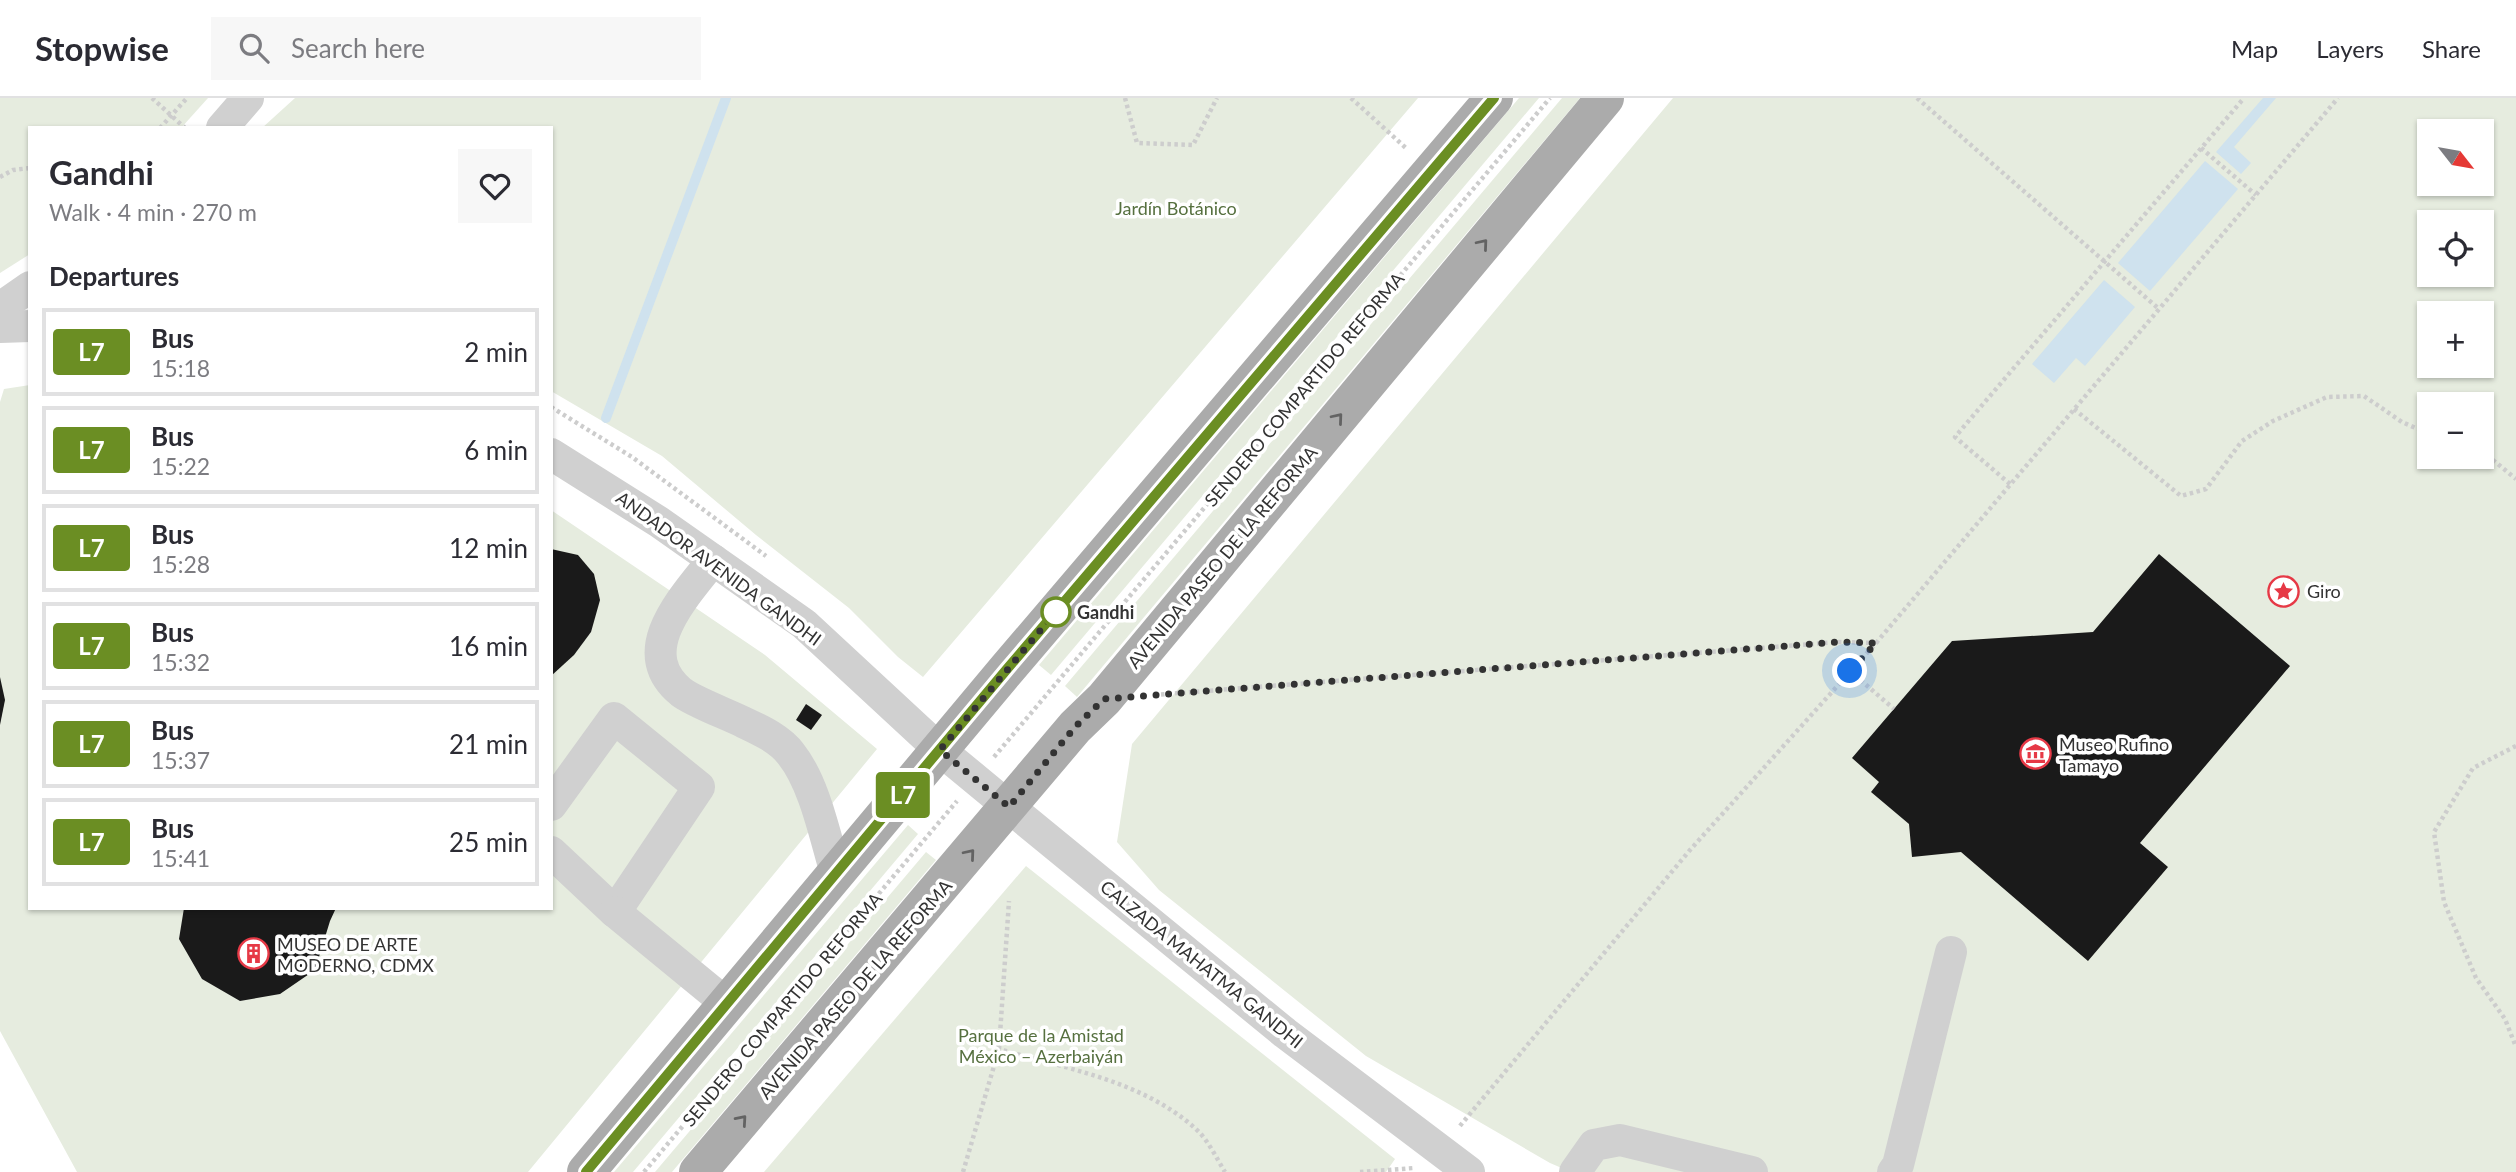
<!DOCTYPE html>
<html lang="en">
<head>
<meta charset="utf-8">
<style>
  :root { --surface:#fff; --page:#f7f7f7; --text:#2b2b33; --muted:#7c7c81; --line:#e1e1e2 }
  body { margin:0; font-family:Lato,sans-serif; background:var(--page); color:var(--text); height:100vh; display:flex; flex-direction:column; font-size:26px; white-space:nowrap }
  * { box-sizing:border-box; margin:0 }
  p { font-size:23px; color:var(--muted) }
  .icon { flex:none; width:38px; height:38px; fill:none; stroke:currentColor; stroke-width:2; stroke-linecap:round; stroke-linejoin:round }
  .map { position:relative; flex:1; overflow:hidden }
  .side { position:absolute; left:28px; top:28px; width:525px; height:784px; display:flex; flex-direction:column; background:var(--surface); border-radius:0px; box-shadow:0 2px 5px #0004 }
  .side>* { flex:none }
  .badge { padding:0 14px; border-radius:5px; font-size:24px; line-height:46px }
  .needle { width:46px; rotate:121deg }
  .controls { position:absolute; left:2417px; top:21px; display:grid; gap:14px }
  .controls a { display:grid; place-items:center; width:77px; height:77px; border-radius:0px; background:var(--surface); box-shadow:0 2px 5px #0004; font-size:35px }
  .you { position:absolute; width:35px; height:35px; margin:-18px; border:5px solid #fff; border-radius:50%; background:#1a73e8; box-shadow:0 0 0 10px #1a73e833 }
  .map>.badge { position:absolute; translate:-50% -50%; box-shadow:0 0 0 4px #fff }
  h2 { padding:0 21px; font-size:26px; line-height:63px }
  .round { display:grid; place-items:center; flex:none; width:74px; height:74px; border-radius:0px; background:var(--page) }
  .head { display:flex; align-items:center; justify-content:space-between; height:119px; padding:0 21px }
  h1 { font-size:33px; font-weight:700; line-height:52px }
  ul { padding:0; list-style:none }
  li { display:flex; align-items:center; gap:21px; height:88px; margin:0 14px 10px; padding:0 7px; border:4px solid var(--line); border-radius:0px }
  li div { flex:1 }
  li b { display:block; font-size:26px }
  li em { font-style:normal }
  li .badge { min-width:77px; font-weight:700; text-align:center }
  header { display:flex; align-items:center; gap:42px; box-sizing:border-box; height:98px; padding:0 35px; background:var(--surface); border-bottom:2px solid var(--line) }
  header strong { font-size:33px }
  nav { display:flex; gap:38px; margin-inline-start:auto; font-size:24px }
  .search { width:490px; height:63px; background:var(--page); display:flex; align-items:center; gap:18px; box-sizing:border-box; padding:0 24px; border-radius:0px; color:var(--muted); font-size:26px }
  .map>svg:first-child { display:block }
</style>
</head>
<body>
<header>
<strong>Stopwise</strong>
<div class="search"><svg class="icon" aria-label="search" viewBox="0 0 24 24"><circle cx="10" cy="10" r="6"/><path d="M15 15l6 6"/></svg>Search here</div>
<nav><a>Map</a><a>Layers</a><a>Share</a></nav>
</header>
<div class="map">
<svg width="2516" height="1074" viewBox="0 0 2516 1074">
  <rect width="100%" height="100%" fill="#fff"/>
  <g fill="#e6ecdf" fill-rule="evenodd">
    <path d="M0 0H208L181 30H30V156L0 175Z"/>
    <path d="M295 0H1418L923 579 898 559 849 510 756 437 662 358 551 293V30H262Z"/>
    <path d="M1519 0H1539L1051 577 1039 567Z"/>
    <path d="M1562 0H1580L1077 599 1065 588Z"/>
    <path d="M1673 0H2516V1074H1571L1550 1065 1366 958 1159 792 1117 744 1132 646ZM2429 33H2482V86H2429ZM2429 124H2482V177H2429ZM2429 215H2482V268H2429ZM2429 306H2482V359H2429Z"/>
    <path d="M30 287V810H551V412L765 557 877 651 528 1074H77L0 933V304L4 291Z"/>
    <path d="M908 727 918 736 633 1074H614Z"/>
    <path d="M926 754 936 762 672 1074H655Z"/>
    <path d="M1026 768 1395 1061 1386 1074H764Z"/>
  </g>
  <g fill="#cfe2ee">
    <path d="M2263 0H2276L2234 49 2251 65 2241 76 2216 54Z"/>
    <path d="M2205 63 2238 91 2150 193 2118 165Z"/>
    <path d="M2104 182 2135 209 2085 268 2076 260 2054 285 2032 266Z"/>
  </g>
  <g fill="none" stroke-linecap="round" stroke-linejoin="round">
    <path stroke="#cfe2ee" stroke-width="10" d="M606 320 726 0"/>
  </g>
  <g fill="#1a1a1a">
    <path d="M551 451 578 457 594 476 600 502 591 534 574 557 551 578Z"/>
    <path d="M2159 456 2290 568 2140 745 2168 769 2088 863 1961 754 1912 759 1909 726 1871 694 1879 684 1852 660 1952 543 2093 534Z"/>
    <path d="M0 579 5 602 0 627Z"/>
    <path d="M806 606 822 617 811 632 796 622Z"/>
    <path d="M184 810H336L330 823 315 872 280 896 240 903 202 881 179 841Z"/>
  </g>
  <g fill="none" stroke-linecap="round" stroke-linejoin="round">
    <g stroke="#cdcdcd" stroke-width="4.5" stroke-dasharray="3.5 3.5" stroke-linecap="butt">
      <path d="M152 0 185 30"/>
      <path d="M1125 0 1137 45 1193 47 1217 0"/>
      <path d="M1351 0 1407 51"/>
      <path d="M1917 0 2159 211"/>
      <path d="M160 30 187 0"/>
      <path d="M2201 50 2256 97"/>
      <path d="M0 79 13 72 30 70"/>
      <path d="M551 309 632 359 766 458"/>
      <path d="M2074 311 2181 398 2206 391 2242 343 2273 323 2327 299 2364 298 2402 324 2429 336"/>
      <path d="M2482 353 2516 381"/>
      <path d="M2010 386 1955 339 2244 0"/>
      <path d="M1876 545 2338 0"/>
      <path d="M1850 573 1894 611"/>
      <path d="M1154 597 1838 544 1876 545 1690 752 1459 1029"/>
      <path d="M2516 648 2473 670 2434 734 2444 804 2476 880 2505 921 2516 949"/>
      <path d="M994 659 1550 0"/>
      <path d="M999 951 1009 803"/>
      <path d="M644 1074 957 703"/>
      <path d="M963 1074 999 951C1067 971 1145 983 1198 1033 1209 1044 1217 1061 1225 1074"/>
      <path d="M1360 1074 1414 1070"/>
    </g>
    <g stroke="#d0d0d0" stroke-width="32">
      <path d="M222 30 248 0"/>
      <path d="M0 210 30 189"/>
      <path d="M0 229 30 228"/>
      <path d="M551 356 659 424 804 526 940 652 1009 709 1285 935 1469 1074"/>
      <path d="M713 462C685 498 631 553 681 594 694 604 727 616 743 624 760 632 780 641 791 656 815 686 825 739 836 775"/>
      <path d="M551 707 614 620 699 689 615 814 551 754"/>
      <path d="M615 814 727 906"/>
      <path d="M1575 1074 1594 1047 1620 1042 1752 1074"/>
      <path d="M1893 1074 1898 1067 1951 854"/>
    </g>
    <g stroke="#ababab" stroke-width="38">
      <path d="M586 1074 1007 571 1494 0"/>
      <path d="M698 1074 1075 629 1104 601 1605 0"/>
    </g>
  </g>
  <defs><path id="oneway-chevron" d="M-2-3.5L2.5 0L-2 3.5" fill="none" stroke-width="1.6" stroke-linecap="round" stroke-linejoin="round" transform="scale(1.75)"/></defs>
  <g stroke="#636363">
    <use href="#oneway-chevron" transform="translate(1483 146) rotate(-50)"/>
    <use href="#oneway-chevron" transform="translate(1338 320) rotate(-50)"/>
    <use href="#oneway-chevron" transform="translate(970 756) rotate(-50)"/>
    <use href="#oneway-chevron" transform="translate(742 1022) rotate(-49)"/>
  </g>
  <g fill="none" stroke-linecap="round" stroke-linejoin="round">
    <defs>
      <path id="line" d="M586 1074 1007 571 1494 0"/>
    </defs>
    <use href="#line" stroke="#fff" stroke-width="16"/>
    <use href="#line" stroke="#6b8e23" stroke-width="10"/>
    <path stroke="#333" stroke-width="7" stroke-dasharray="0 12.6" d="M1056 514 1060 509 940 652 1009 709 1075 629 1104 601 1838 544 1876 545 1850 573"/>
  </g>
  <defs>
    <symbol id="sight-ring" viewBox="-11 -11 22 22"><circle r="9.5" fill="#fff" stroke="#e63946" stroke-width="1.5"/><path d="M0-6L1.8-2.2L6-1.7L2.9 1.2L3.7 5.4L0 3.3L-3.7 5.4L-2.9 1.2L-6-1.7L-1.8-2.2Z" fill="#e63946"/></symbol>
    <symbol id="museum-ring" viewBox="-11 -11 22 22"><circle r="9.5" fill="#fff" stroke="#e63946" stroke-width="1.5"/><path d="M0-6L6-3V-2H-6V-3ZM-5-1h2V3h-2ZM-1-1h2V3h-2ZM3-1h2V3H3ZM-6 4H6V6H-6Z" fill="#e63946"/></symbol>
    <symbol id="building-ring" viewBox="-11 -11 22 22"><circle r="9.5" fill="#fff" stroke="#e63946" stroke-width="1.5"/><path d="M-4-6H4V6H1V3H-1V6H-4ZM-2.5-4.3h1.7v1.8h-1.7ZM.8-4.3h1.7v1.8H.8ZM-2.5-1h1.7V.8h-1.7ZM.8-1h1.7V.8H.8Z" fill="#e63946"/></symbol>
  </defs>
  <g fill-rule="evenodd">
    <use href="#sight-ring" x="2266" y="476" width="35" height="35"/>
    <use href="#museum-ring" x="2018" y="638" width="35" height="35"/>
    <use href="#building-ring" x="236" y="838" width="35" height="35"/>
  </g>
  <circle fill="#fff" stroke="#6b8e23" stroke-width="3.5" cx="1056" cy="514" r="14"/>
  <g text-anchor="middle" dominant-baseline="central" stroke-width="7" stroke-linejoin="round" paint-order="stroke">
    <g font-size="18" fill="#56703f" stroke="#fff">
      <text x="1176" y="110">Jardín Botánico</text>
      <text x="1041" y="937">Parque de la Amistad<tspan x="1041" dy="21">México – Azerbaiyán</tspan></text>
    </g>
    <g font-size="18" fill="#333" stroke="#fff">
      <text transform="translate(1304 291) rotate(-50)">SENDERO COMPARTIDO REFORMA</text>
      <text transform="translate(1222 459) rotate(-50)">AVENIDA PASEO DE LA REFORMA</text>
      <text transform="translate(719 470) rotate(36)">ANDADOR AVENIDA GANDHI</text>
      <text transform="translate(1202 866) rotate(39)">CALZADA MAHATMA GANDHI</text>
      <text transform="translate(855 891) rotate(-49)">AVENIDA PASEO DE LA REFORMA</text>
      <text transform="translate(782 911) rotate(-50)">SENDERO COMPARTIDO REFORMA</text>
    </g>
    <g font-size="18" fill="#333" stroke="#fff" text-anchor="start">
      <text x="2307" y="493">Giro</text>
      <text x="2059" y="646">Museo Rufino<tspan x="2059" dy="21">Tamayo</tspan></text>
      <text x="277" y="846">MUSEO DE ARTE<tspan x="277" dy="21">MODERNO, CDMX</tspan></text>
    </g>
    <g font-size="18" font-weight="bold" fill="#333" stroke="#fff" text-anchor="start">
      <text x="1077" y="514">Gandhi</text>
    </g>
  </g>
</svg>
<div class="controls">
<a><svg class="needle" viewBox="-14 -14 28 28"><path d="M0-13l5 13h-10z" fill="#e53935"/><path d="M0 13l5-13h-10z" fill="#7c7c81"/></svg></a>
<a><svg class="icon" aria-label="locate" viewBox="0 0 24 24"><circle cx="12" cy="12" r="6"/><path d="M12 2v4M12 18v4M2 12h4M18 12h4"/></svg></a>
<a>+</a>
<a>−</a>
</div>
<div class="you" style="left:1850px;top:573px"></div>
<b class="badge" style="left:903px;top:697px;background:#6b8e23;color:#fff">L7</b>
<section class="side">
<div class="head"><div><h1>Gandhi</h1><p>Walk · 4 min · 270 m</p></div><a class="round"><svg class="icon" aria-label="heart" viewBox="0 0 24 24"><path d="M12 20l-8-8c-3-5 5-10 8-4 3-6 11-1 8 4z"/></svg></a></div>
<h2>Departures</h2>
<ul>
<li><span class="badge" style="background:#6b8e23;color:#fff">L7</span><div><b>Bus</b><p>15:18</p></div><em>2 min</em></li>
<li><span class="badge" style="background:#6b8e23;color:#fff">L7</span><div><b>Bus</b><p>15:22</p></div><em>6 min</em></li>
<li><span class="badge" style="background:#6b8e23;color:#fff">L7</span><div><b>Bus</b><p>15:28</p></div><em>12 min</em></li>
<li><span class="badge" style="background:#6b8e23;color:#fff">L7</span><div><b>Bus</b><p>15:32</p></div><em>16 min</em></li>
<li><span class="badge" style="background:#6b8e23;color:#fff">L7</span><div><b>Bus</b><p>15:37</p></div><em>21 min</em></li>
<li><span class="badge" style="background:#6b8e23;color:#fff">L7</span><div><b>Bus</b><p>15:41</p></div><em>25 min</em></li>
</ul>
</section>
</div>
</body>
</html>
